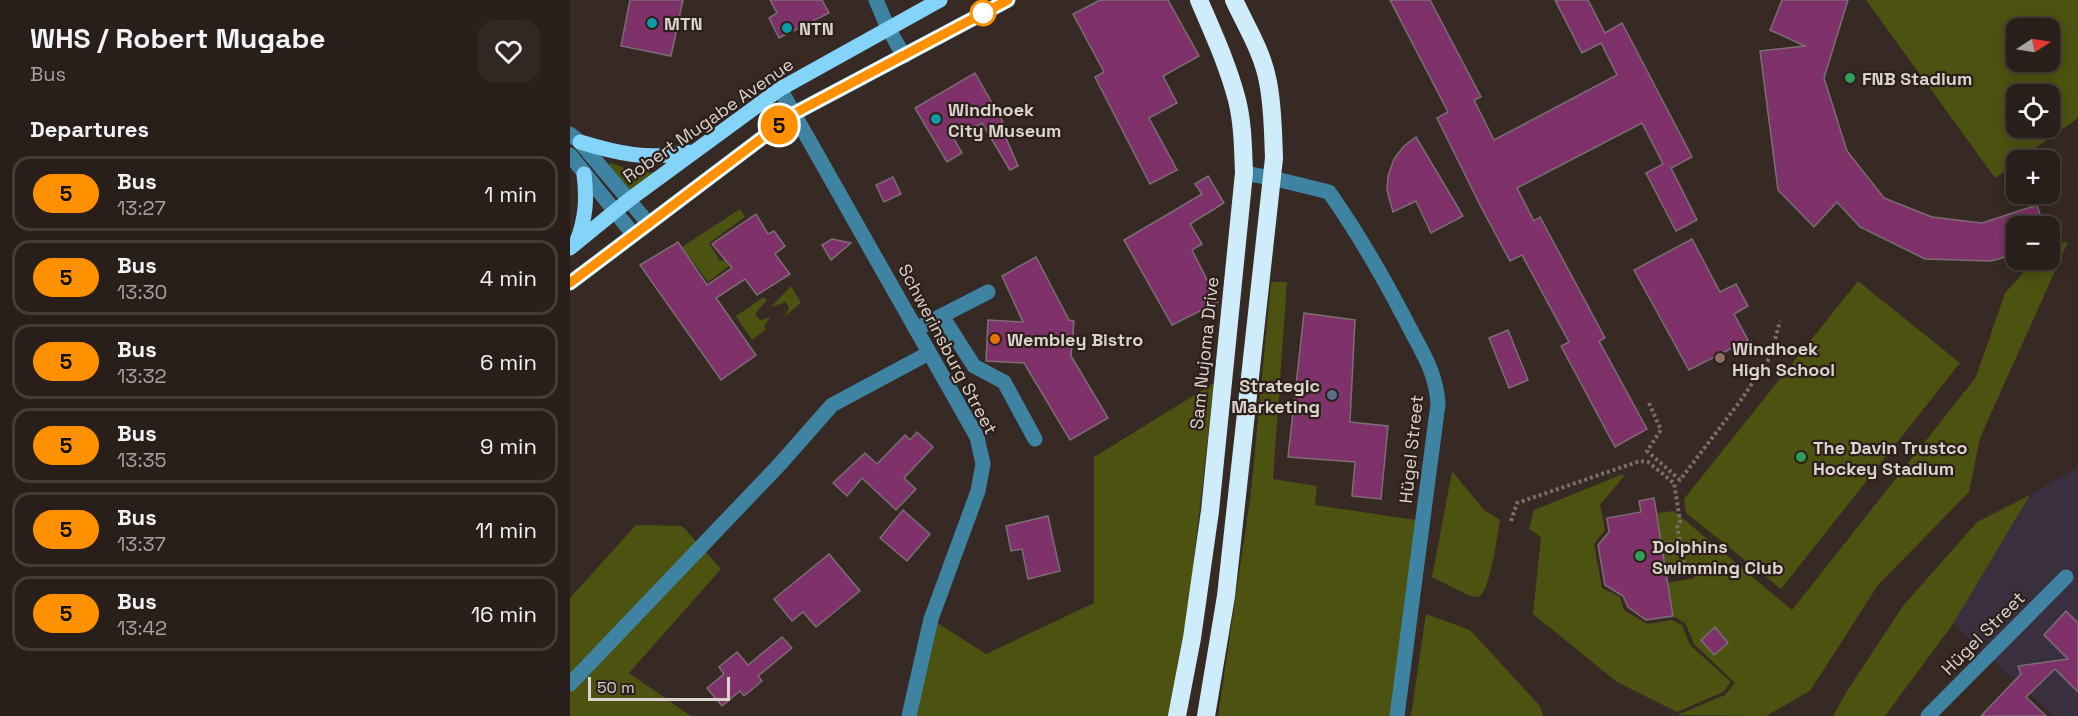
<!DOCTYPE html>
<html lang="en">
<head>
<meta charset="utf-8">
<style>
  :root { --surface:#291f1a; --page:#312723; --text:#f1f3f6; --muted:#a5a2a2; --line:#453d39 }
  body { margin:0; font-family:"Space Grotesk",sans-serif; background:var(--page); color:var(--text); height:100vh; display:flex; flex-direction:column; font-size:22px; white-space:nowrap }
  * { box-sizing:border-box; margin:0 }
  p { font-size:20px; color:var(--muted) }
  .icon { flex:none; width:33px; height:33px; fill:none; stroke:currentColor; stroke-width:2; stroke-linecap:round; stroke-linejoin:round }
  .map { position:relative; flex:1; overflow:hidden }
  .panel { display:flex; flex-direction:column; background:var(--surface); width:570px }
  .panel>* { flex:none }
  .badge { padding:0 12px; border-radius:20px; font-size:21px; line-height:39px }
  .needle { width:39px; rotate:78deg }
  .tools { position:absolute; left:1436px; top:18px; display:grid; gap:12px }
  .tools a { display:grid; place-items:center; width:54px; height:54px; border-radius:12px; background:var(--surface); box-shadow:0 3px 15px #0003,0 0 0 2px var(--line); font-size:30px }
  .scale { position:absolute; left:18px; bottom:15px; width:142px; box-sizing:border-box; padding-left:6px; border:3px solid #dcd3cf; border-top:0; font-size:16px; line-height:21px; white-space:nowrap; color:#dcd3cf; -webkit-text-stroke:4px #2d1f1a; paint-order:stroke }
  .map>.badge { position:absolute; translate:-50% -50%; box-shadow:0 0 0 3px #fff }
  h2 { padding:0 30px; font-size:22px; line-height:54px }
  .round { display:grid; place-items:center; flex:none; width:63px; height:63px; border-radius:18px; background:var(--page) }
  .summary { display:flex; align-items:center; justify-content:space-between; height:102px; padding:0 30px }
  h1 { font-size:28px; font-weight:800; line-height:45px }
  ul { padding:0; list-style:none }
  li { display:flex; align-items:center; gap:18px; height:75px; margin:0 12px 9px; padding:0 18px; border:3px solid var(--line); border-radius:18px }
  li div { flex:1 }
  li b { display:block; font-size:22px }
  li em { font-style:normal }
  li .badge { min-width:66px; font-weight:700; text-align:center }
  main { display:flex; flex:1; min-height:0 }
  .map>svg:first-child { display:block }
</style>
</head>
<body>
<main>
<section class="panel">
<div class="summary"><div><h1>WHS / Robert Mugabe</h1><p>Bus</p></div><a class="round"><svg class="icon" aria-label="heart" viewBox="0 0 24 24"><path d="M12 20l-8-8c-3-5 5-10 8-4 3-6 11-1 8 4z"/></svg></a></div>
<h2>Departures</h2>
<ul>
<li><span class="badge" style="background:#ff9000;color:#111">5</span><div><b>Bus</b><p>13:27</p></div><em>1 min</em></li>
<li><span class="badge" style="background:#ff9000;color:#111">5</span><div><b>Bus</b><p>13:30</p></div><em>4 min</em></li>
<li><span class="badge" style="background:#ff9000;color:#111">5</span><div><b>Bus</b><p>13:32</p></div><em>6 min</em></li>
<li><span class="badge" style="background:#ff9000;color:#111">5</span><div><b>Bus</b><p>13:35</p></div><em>9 min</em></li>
<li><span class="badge" style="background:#ff9000;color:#111">5</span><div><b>Bus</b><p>13:37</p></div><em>11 min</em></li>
<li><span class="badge" style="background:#ff9000;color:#111">5</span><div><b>Bus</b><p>13:42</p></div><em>16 min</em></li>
</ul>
</section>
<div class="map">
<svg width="1508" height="716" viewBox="0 0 1508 716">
  <rect width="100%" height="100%" fill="#372923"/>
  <path fill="#3a2f3f" d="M1508 467V716H1484L1383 624 1460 495Z"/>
  <g fill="#4c5210" fill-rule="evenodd">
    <path d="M1296 0H1508V118L1449 160H1446V163L1425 178ZM1446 28H1479V62H1446ZM1446 94H1479V128H1446Z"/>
    <path d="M41 163 61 170 86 173 59 196 35 166Z"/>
    <path d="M170 209 175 217 139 243 150 261 154 260 159 266 138 282 112 247Z"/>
    <path d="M1498 242 1410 438 1399 492 1308 585 1240 691 1196 716 1107 715 1155 695 1165 683 1124 644 1115 623 1103 616 1097 583 1124 578 1123 569 1097 574 1086 513 1104 511 1222 610 1406 377 1435 293 1465 260H1479V244Z"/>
    <path d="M1288 281 1390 363 1211 589 1116 513 1114 499Z"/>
    <path d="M701 282H717L703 479 747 486 745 505 853 521 826 716H648L681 492Z"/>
    <path d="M221 286 231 303 214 317 219 308 216 302 201 307Z"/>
    <path d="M194 297 197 300 185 314 190 320 201 317 194 326 196 329 182 340 166 316Z"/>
    <path d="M644 383 617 621 604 716H339L361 619 416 654 524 603V457Z"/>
    <path d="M882 471 914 510 930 520C927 537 921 587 909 597L900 596 862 577Z"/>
    <path d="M1053 474 1054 476 1030 505 1035 530 1024 544 1032 588 1050 597 1054 610 1077 624 1102 620 1112 625 1120 645 1161 682 1153 692 1107 712 1047 682 963 614 971 537 959 529 964 510Z"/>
    <path d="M1460 495 1383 624 1315 716H1263L1277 691 1333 606 1407 522Z"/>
    <path d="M66 525 112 526 151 569 59 673 121 716H0V598Z"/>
    <path d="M856 614 900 630 970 706 973 716H841Z"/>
  </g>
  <g fill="#7e3269" stroke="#7c6d76" stroke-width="1.5">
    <path d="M60 0H113L101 56 51 46Z"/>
    <path d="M200 0H252L259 13 209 38 199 18 207 13Z"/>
    <path d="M530 0H598L629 56 593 76 607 103 579 118 607 170 580 184 525 77 534 72 503 14Z"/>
    <path d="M820 0H860L911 97 904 100 924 140 1047 75 1031 43 1012 53 985 0H1018L1035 33 1052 23 1122 157 1101 168 1127 220 1106 231 1076 173 1093 164 1072 123 947 188 964 221 970 217 1035 338 1029 341 1077 429 1045 447 991 346 999 342 952 255 940 261 911 207 867 118 878 112Z"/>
    <path d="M1212 0H1278L1254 78 1277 151 1314 198 1362 217 1412 223 1467 205 1474 226H1446V254L1421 261 1355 259 1290 227 1267 202 1244 227 1208 190 1190 51 1235 46 1200 30Z"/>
    <path d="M405 73 433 122 430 124 448 166 440 170 412 123 384 139 392 153 377 162 345 108Z"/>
    <path d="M846 137 893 216 861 233 846 201 823 212 817 190 818 176 824 159 834 146Z"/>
    <path d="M638 176 654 203 620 224 632 244 622 250 648 302 602 325 554 240 632 194 625 184Z"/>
    <path d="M323 177 331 194 314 202 306 185Z"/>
    <path d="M186 214 198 234 204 231 215 246 205 254 220 274 187 295 175 279 146 298 186 355 151 380 70 265 108 242 137 285 162 268 142 244Z"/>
    <path d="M262 239 281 243 261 260 252 245Z"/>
    <path d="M1122 239 1150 292 1166 284 1178 306 1164 314 1178 340 1119 370 1064 270Z"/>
    <path d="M466 257 499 320 504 321 501 356 538 418 500 440 454 363 416 361 418 320 453 322 432 276Z"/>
    <path d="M734 313 785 320 780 422 818 426 811 499 782 496 785 462 718 457Z"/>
    <path d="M938 330 958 380 939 388 919 338Z"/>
    <path d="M347 432 363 447 334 478 346 489 326 510 292 478 277 496 263 483 295 453 307 464 335 435 340 440Z"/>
    <path d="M1084 498 1103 616 1076 620 1058 607 1053 596 1035 585 1028 545 1039 532 1037 518 1071 512 1069 501Z"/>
    <path d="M333 510 360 534 337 561 310 538Z"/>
    <path d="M478 516 490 571 458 579 452 549 441 551 436 526Z"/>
    <path d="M259 554 290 591 246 627 233 612 222 621 204 599Z"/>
    <path d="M1496 611 1508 623V692L1485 669 1456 697 1476 716H1411L1451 674 1448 666 1498 659 1474 635Z"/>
    <path d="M1145 627 1158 643 1144 655 1131 640Z"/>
    <path d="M212 637 222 648 188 676 192 681 174 696 170 691 152 706 137 688 154 674 149 667 167 652 178 665Z"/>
  </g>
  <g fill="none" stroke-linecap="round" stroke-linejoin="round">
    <g stroke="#7a6e69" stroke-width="4" stroke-dasharray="3 3" stroke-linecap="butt">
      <path d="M1079 403 1091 430 1077 451 1110 480 1171 400 1200 357 1210 321"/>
      <path d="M941 521 947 503 1070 461 1078 462 1104 483 1110 521 1107 525 1115 570"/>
      <path d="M1092 544 1110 541"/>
    </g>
    <g stroke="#3f83a2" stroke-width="15">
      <path d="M306 0 318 28 334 56"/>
      <path d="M210 89 407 437 413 464 408 491 361 619 339 716"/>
      <path d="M0 134 10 142 78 223"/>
      <path d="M0 155 63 234"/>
      <path d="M674 173 702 178 759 192C788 233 812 275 835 319 850 349 866 370 868 404L827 716"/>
      <path d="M372 316 404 366 434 382 465 439"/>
      <path d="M346 329 418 292"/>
      <path d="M0 684 210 464 262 405 359 353"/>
      <path d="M1358 716 1496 577"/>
    </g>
    <g stroke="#84d4fa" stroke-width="15">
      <path d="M10 142C46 153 80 161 118 152"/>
      <path d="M7 241C16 218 17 198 14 174"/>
      <path d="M0 248 60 199 210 89 370 0"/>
      <path d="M0 283 225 113 438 0"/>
    </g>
    <g stroke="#cfecfb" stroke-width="18">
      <path d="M607 716 622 638 640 511 674 173C673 149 673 124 667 100 658 65 643 33 629 0"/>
      <path d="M636 716 656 596 704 158C703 133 703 107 698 82 693 53 676 26 664 0"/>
    </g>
  </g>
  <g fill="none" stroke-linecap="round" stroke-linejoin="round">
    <defs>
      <path id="line" d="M0 283 225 113 438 0"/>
    </defs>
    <use href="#line" stroke="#fff" stroke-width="14"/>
    <use href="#line" stroke="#ff9000" stroke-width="9"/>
  </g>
  <circle fill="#fff" stroke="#ff9000" stroke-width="3" cx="413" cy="13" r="12"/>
  <g fill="#0f9aa8" stroke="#2d1f1a" stroke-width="2">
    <circle cx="82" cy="23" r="6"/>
    <circle cx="217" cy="28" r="6"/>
    <circle cx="366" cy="119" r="6"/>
  </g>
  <g fill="#2e9e5b" stroke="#2d1f1a" stroke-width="2">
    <circle cx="1280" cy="78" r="6"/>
    <circle cx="1231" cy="457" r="6"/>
    <circle cx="1070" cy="556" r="6"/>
  </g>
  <circle fill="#e8710a" stroke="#2d1f1a" stroke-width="2" cx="425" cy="339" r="6"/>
  <circle fill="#8d6e63" stroke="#2d1f1a" stroke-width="2" cx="1150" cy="358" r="6"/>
  <circle fill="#5c6f8a" stroke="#2d1f1a" stroke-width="2" cx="762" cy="395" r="6"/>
  <g text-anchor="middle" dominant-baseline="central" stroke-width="4.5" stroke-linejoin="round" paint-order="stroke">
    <g font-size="18" font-weight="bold" fill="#dcd3cf" stroke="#2d1f1a" text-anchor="start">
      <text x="94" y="23">MTN</text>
      <text x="229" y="28">NTN</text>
      <text x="1292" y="78">FNB Stadium</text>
      <text x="378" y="109">Windhoek<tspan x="378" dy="21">City Museum</tspan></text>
      <text x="437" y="339">Wembley Bistro</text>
      <text x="1162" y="348">Windhoek<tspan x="1162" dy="21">High School</tspan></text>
      <text x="750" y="385" text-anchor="end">Strategic<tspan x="750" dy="21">Marketing</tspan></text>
      <text x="1243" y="447">The Davin Trustco<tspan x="1243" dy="21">Hockey Stadium</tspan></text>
      <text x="1082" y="546">Dolphins<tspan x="1082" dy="21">Swimming Club</tspan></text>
    </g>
    <g font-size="18" fill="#dcd3cf" stroke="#2d1f1a">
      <text transform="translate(138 120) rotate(-35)">Robert Mugabe Avenue</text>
      <text transform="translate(378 349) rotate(62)">Schwerinsburg Street</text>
      <text transform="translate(634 353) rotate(-84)">Sam Nujoma Drive</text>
      <text transform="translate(841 449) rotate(-84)">Hügel Street</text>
      <text transform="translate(1413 633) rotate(-45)">Hügel Street</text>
    </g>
  </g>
</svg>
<div class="tools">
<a><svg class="needle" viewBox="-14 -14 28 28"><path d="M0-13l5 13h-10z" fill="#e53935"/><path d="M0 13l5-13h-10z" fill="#a5a2a2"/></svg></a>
<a><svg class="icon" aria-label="locate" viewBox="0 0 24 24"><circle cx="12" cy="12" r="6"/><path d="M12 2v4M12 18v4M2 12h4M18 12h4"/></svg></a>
<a>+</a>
<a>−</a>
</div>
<div class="scale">50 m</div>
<b class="badge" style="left:209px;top:125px;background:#ff9000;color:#111">5</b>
</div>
</main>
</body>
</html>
